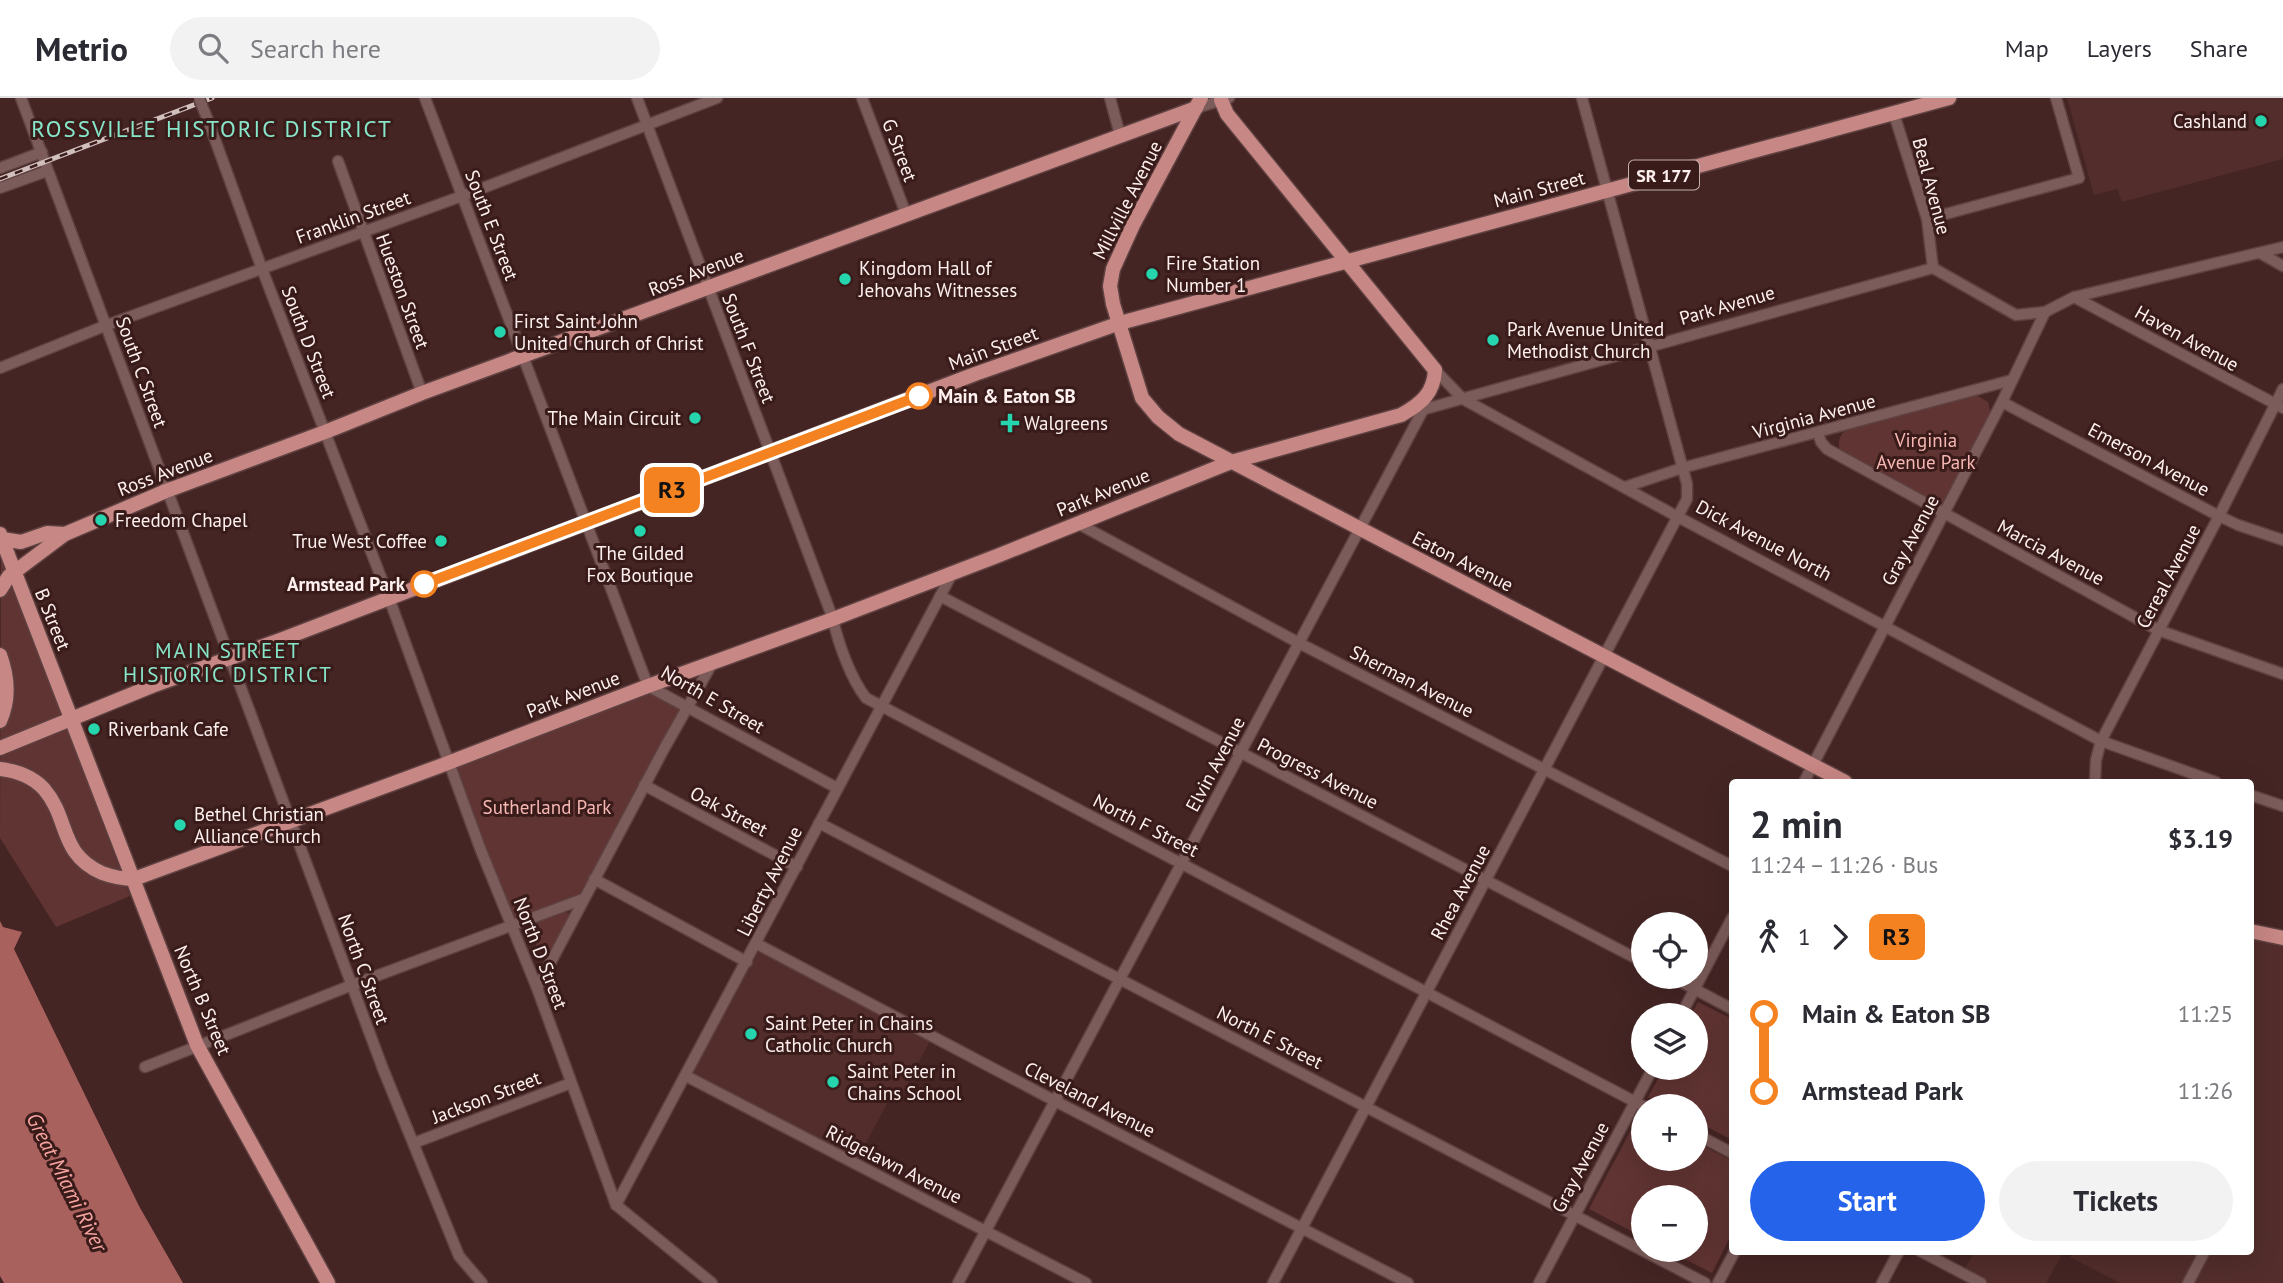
<!DOCTYPE html>
<html lang="en">
<head>
<meta charset="utf-8">
<style>
  :root { --surface:#fff; --page:#f2f2f3; --text:#2b2b33; --muted:#7c7c81; --line:#e1e1e2; --accent:#2563eb }
  body { margin:0; font-family:"PT Sans",sans-serif; background:var(--page); color:var(--text); height:100vh; display:flex; flex-direction:column; font-size:26px; white-space:nowrap }
  * { box-sizing:border-box; margin:0 }
  p { font-size:23px; color:var(--muted) }
  .icon { flex:none; width:38px; height:38px; fill:none; stroke:currentColor; stroke-width:2; stroke-linecap:round; stroke-linejoin:round }
  .map { position:relative; flex:1; overflow:hidden }
  .side { position:absolute; left:1729px; top:681px; width:525px; height:476px; display:flex; flex-direction:column; background:var(--surface); border-radius:7px; box-shadow:0 7px 28px #0002 }
  .side>* { flex:none }
  .badge { padding:0 14px; border-radius:10px; font-size:24px; line-height:46px }
  .fabs { position:absolute; left:1631px; top:814px; display:grid; gap:14px }
  .fabs a { display:grid; place-items:center; width:77px; height:77px; border-radius:50%; background:var(--surface); box-shadow:0 7px 28px #0002; font-size:35px }
  .map>.badge { position:absolute; translate:-50% -50%; box-shadow:0 0 0 4px #fff }
  .legs { display:flex; align-items:center; gap:10px; height:77px; padding:0 21px; font-size:23px }
  .legs p { margin-inline-start:auto }
  .headline { display:flex; align-items:center; justify-content:space-between; height:119px; padding:0 21px }
  h1 { font-size:38px; font-weight:700; line-height:52px }
  .cta { display:flex; gap:14px; margin-top:auto; padding:14px 21px }
  .cta a { flex:1; height:80px; border-radius:42px; background:var(--accent); color:#fff; font-size:28px; font-weight:700; line-height:80px; text-align:center }
  .cta a+a { background:var(--page); color:var(--text) }
  ul { padding:0 21px; list-style:none }
  li { display:flex; align-items:center; gap:24px; height:77px; font-size:26px }
  li i { display:grid; place-items:center; width:10px; height:100%; margin:0 9px; background:currentColor }
  li i::after { content:''; width:18px; height:18px; margin:-9px; border:5px solid; border-radius:50%; background:var(--surface) }
  li p { margin-inline-start:auto }
  li:first-child i { background:linear-gradient(#0000 50%,currentColor 0) }
  li:last-child i { background:linear-gradient(currentColor 50%,#0000 0) }
  header { display:flex; align-items:center; gap:42px; box-sizing:border-box; height:98px; padding:0 35px; background:var(--surface); border-bottom:2px solid var(--line) }
  header strong { font-size:33px }
  nav { display:flex; gap:38px; margin-inline-start:auto; font-size:24px }
  .search { width:490px; height:63px; background:var(--page); display:flex; align-items:center; gap:18px; box-sizing:border-box; padding:0 24px; border-radius:38px; color:var(--muted); font-size:26px }
  .map>svg:first-child { display:block }
</style>
</head>
<body>
<header>
<strong>Metrio</strong>
<div class="search"><svg class="icon" aria-label="search" viewBox="0 0 24 24"><circle cx="10" cy="10" r="6"/><path d="M15 15l6 6"/></svg>Search here</div>
<nav><a>Map</a><a>Layers</a><a>Share</a></nav>
</header>
<div class="map">
<svg width="2283" height="1185" viewBox="0 0 2283 1185">
  <rect width="100%" height="100%" fill="#442524"/>
  <g fill="#522d2b">
    <path d="M2067 0H2283V61L2122 104 2117 91 2094 97Z"/>
    <path d="M2251 833 2283 840V1185H2120L2070 1159 2073 1153H2250Z"/>
    <path d="M757 846 932 939 901 998 893 994 855 1066 686 978Z"/>
    <path d="M1975 1153H2058L2063 1155 2046 1185H1981L1962 1175Z"/>
  </g>
  <g fill="#603432">
    <path d="M1976 297 1988 304 1991 318 1943 404 1935 405 1843 358C1837 347 1837 342 1845 332Z"/>
    <path d="M1 454 130 798 56 829 0 740Z"/>
    <path d="M648 588 687 610 583 801 513 828 450 664Z"/>
    <path d="M565 814 569 815 570 819 548 861H541L529 827Z"/>
    <path d="M1698 904 1732 921V1042L1696 1023V1008H1666L1648 999 1664 970H1696V917H1691Z"/>
    <path d="M1640 1015 1643 1017V1060H1696V1044L1732 1063V1135L1712 1175 1667 1152H1696V1099H1643V1139L1589 1111Z"/>
  </g>
  <path fill="#a9615e" d="M0 823 3 829 22 834 14 851 139 1108 183 1185H4L0 1178Z"/>
  <g fill="none" stroke-linecap="round" stroke-linejoin="round">
    <defs>
      <g id="minor">
        <path d="M21 0 383 971 459 1158 482 1185"/>
        <path d="M425 0 648 588 837 690"/>
        <path d="M637 0 833 521C838 545 851 581 866 600L1643 1008"/>
        <path d="M862 0 906 116"/>
        <path d="M1110 0 1120 37"/>
        <path d="M1196 10 1229 0"/>
        <path d="M1894 16 1927 121 1933 170"/>
        <path d="M209 25 262 171 389 500 480 750 537 890 616 1107 712 1185"/>
        <path d="M338 63 422 295"/>
        <path d="M0 70 42 54"/>
        <path d="M0 90 47 73"/>
        <path d="M1927 121 2079 80 2056 0"/>
        <path d="M2260 155 2283 168"/>
        <path d="M2074 199 2283 310"/>
        <path d="M0 270 107 227 462 98 717 0"/>
        <path d="M1435 272 1463 301 1678 419 2101 643 2216 684"/>
        <path d="M2002 304 2219 418 2238 427 2283 442"/>
        <path d="M1418 313 1933 170 2016 217 2045 214 2074 199 2283 149"/>
        <path d="M1818 335 1821 344 1827 351 2158 532 2283 576"/>
        <path d="M1625 389 1682 370 2012 282"/>
        <path d="M1077 425 1299 545 1732 768"/>
        <path d="M940 498 1643 864"/>
        <path d="M1804 684 2002 304 2045 214"/>
        <path d="M2095 684 2096 662 2101 643 2219 418 2283 291"/>
        <path d="M644 687 797 769"/>
        <path d="M2250 697 2283 708"/>
        <path d="M819 725 1705 1185"/>
        <path d="M594 781 747 864"/>
        <path d="M757 846 1055 1003 1408 1185"/>
        <path d="M1670 878 1732 911"/>
        <path d="M537 890 665 649 713 564"/>
        <path d="M1681 917 1732 820"/>
        <path d="M145 969 352 887 583 801"/>
        <path d="M686 978 1086 1185"/>
        <path d="M1696 1036 1732 1055"/>
        <path d="M414 1045 571 985"/>
        <path d="M616 1107 953 474"/>
        <path d="M1920 1153 1981 1185"/>
        <path d="M958 1185 1423 312"/>
        <path d="M1273 1185 1687 401V386L1582 0"/>
        <path d="M1539 1185 1653 970"/>
        <path d="M1718 1185 1735 1153"/>
        <path d="M1882 1185 1899 1153"/>
        <path d="M2188 1185 2205 1153"/>
      </g>
      <g id="major">
        <path d="M1201 0 1133 127 1113 171 1110 188 1113 206 1142 300 1158 319 1179 336 1845 684"/>
        <path d="M0 436 197 947 328 1185"/>
        <path d="M2 441 21 444 47 435 65 436"/>
        <path d="M0 492 9 478 65 436 166 393 325 334 422 295 1196 10"/>
        <path d="M0 557C8 579 10 601 0 623"/>
        <path d="M0 650 152 588 280 542 975 276 1120 225 1949 0"/>
        <path d="M0 671C17 673 32 678 44 691 70 721 58 755 102 775 113 779 122 781 134 781L440 668 648 588 833 521 997 458 1231 364 1401 317C1421 306 1434 295 1435 272L1227 16 1221 2"/>
        <path d="M2250 833 2283 840"/>
      </g>
    </defs>
    <use href="#minor" stroke="#5e4140" stroke-width="13"/>
    <use href="#major" stroke="#5e4140" stroke-width="17"/>
    <use href="#minor" stroke="#7c5c5a" stroke-width="10"/>
    <use href="#major" stroke="#c78784" stroke-width="14"/>
    <defs>
      <path id="rail" d="M0 81 212 0"/>
    </defs>
    <use href="#rail" stroke="#d1bfbe" stroke-width="5"/>
    <use href="#rail" stroke="#391b1a" stroke-width="2.5" stroke-dasharray="8" stroke-linecap="butt"/>
    <defs>
      <path id="minor-bridge" d="M199 0 209 25"/>
    </defs>
    <use href="#minor-bridge" stroke="#5e4140" stroke-width="13" stroke-linecap="butt"/>
    <use href="#minor-bridge" stroke="#7c5c5a" stroke-width="10"/>
  </g>
  <g fill="none" stroke-linecap="round" stroke-linejoin="round">
    <defs>
      <path id="line-1" d="M424 486 919 298"/>
    </defs>
    <use href="#line-1" stroke="#fff" stroke-width="16"/>
    <use href="#line-1" stroke="#f58220" stroke-width="10"/>
  </g>
  <g fill="#25d5ae" stroke="#391b1a" stroke-width="2.5">
    <circle cx="2261" cy="23" r="7"/>
    <circle cx="1152" cy="176" r="7"/>
    <circle cx="845" cy="181" r="7"/>
    <circle cx="500" cy="234" r="7"/>
    <circle cx="1493" cy="242" r="7"/>
    <circle cx="695" cy="320" r="7"/>
    <path d="M1006.5 314.5h7v7h7v7h-7v7h-7v-7h-7v-7h7z"/>
    <circle cx="101" cy="422" r="7"/>
    <circle cx="640" cy="433" r="7"/>
    <circle cx="441" cy="443" r="7"/>
    <circle cx="94" cy="631" r="7"/>
    <circle cx="180" cy="727" r="7"/>
    <circle cx="751" cy="936" r="7"/>
    <circle cx="833" cy="984" r="7"/>
  </g>
  <g fill="#fff" stroke="#f58220" stroke-width="3.5">
    <circle cx="919" cy="298" r="12"/>
    <circle cx="424" cy="486" r="12"/>
  </g>
  <g text-anchor="middle" dominant-baseline="central" stroke-width="6" stroke-linejoin="round" paint-order="stroke">
    <rect fill="#391b1a" stroke="#c2b0af" stroke-width="2" x="1629" y="62.5" width="70" height="29" rx="5"/>
    <g font-size="18" font-weight="bold" fill="#fdf0ef">
      <text x="1664" y="77">SR 177</text>
    </g>
    <g font-size="19" fill="#fdf0ef" stroke="#391b1a" text-anchor="start">
      <text x="2247" y="23" text-anchor="end">Cashland</text>
      <text x="1166" y="165">Fire Station<tspan x="1166" dy="22">Number 1</tspan></text>
      <text x="859" y="170">Kingdom Hall of<tspan x="859" dy="22">Jehovahs Witnesses</tspan></text>
      <text x="514" y="223">First Saint John<tspan x="514" dy="22">United Church of Christ</tspan></text>
      <text x="1507" y="231">Park Avenue United<tspan x="1507" dy="22">Methodist Church</tspan></text>
      <text x="681" y="320" text-anchor="end">The Main Circuit</text>
      <text x="1024" y="325">Walgreens</text>
      <text x="115" y="422">Freedom Chapel</text>
      <text x="427" y="443" text-anchor="end">True West Coffee</text>
      <text x="640" y="455" text-anchor="middle">The Gilded<tspan x="640" dy="22">Fox Boutique</tspan></text>
      <text x="108" y="631">Riverbank Cafe</text>
      <text x="194" y="716">Bethel Christian<tspan x="194" dy="22">Alliance Church</tspan></text>
      <text x="765" y="925">Saint Peter in Chains<tspan x="765" dy="22">Catholic Church</tspan></text>
      <text x="847" y="973">Saint Peter in<tspan x="847" dy="22">Chains School</tspan></text>
    </g>
    <g font-size="19" fill="#fdf0ef" stroke="#391b1a">
      <text transform="translate(900 52) rotate(69)">G Street</text>
      <text transform="translate(1932 88) rotate(75)">Beal Avenue</text>
      <text transform="translate(1539 91) rotate(-15)">Main Street</text>
      <text transform="translate(1127 102) rotate(-63)">Millville Avenue</text>
      <text transform="translate(353 119) rotate(-20)">Franklin Street</text>
      <text transform="translate(492 127) rotate(69)">South E Street</text>
      <text transform="translate(696 174) rotate(-21)">Ross Avenue</text>
      <text transform="translate(403 193) rotate(70)">Hueston Street</text>
      <text transform="translate(1727 207) rotate(-16)">Park Avenue</text>
      <text transform="translate(2187 240) rotate(29)">Haven Avenue</text>
      <text transform="translate(309 244) rotate(69)">South D Street</text>
      <text transform="translate(749 250) rotate(69)">South F Street</text>
      <text transform="translate(993 250) rotate(-20)">Main Street</text>
      <text transform="translate(142 274) rotate(70)">South C Street</text>
      <text transform="translate(1814 318) rotate(-15)">Virginia Avenue</text>
      <text transform="translate(2149 361) rotate(28)">Emerson Avenue</text>
      <text transform="translate(165 374) rotate(-21)">Ross Avenue</text>
      <text transform="translate(1103 394) rotate(-22)">Park Avenue</text>
      <text transform="translate(1764 442) rotate(28)">Dick Avenue North</text>
      <text transform="translate(1910 442) rotate(-62)">Gray Avenue</text>
      <text transform="translate(2051 454) rotate(28)">Marcia Avenue</text>
      <text transform="translate(1463 463) rotate(27)">Eaton Avenue</text>
      <text transform="translate(2168 478) rotate(-62)">Cereal Avenue</text>
      <text transform="translate(53 521) rotate(68)">B Street</text>
      <text transform="translate(1412 583) rotate(27)">Sherman Avenue</text>
      <text transform="translate(573 596) rotate(-21)">Park Avenue</text>
      <text transform="translate(713 601) rotate(30)">North E Street</text>
      <text transform="translate(1215 666) rotate(-62)">Elvin Avenue</text>
      <text transform="translate(1318 675) rotate(27)">Progress Avenue</text>
      <text transform="translate(729 713) rotate(28)">Oak Street</text>
      <text transform="translate(1146 727) rotate(27)">North F Street</text>
      <text transform="translate(769 783) rotate(-63)">Liberty Avenue</text>
      <text transform="translate(1460 794) rotate(-62)">Rhea Avenue</text>
      <text transform="translate(541 855) rotate(69)">North D Street</text>
      <text transform="translate(364 871) rotate(70)">North C Street</text>
      <text transform="translate(203 902) rotate(67)">North B Street</text>
      <text transform="translate(1270 939) rotate(27)">North E Street</text>
      <text transform="translate(486 999) rotate(-21)">Jackson Street</text>
      <text transform="translate(1090 1001) rotate(27)">Cleveland Avenue</text>
      <text transform="translate(894 1066) rotate(27)">Ridgelawn Avenue</text>
      <text transform="translate(1580 1069) rotate(-62)">Gray Avenue</text>
    </g>
    <g font-size="19" font-weight="bold" fill="#fdf0ef" stroke="#391b1a" text-anchor="start">
      <text x="938" y="298">Main &amp; Eaton SB</text>
      <text x="405" y="486" text-anchor="end">Armstead Park</text>
    </g>
    <g font-size="19" fill="#f7b7b3" stroke="#391b1a">
      <text x="1926" y="342">Virginia<tspan x="1926" dy="22">Avenue Park</tspan></text>
      <text x="547" y="709">Sutherland Park</text>
    </g>
    <g font-size="21" letter-spacing="2" fill="#87e6ca" stroke="#391b1a">
      <text x="228" y="552">MAIN STREET<tspan x="228" dy="24">HISTORIC DISTRICT</tspan></text>
    </g>
    <g font-size="21" font-style="italic" fill="#f7a4a0" stroke="#391b1a">
      <text transform="translate(67 1084) rotate(63)">Great Miami River</text>
    </g>
    <g font-size="23" letter-spacing="2" fill="#87e6ca" stroke="#391b1a">
      <text x="212" y="30">ROSSVILLE HISTORIC DISTRICT</text>
    </g>
  </g>
</svg>
<div class="fabs">
<a><svg class="icon" aria-label="locate" viewBox="0 0 24 24"><circle cx="12" cy="12" r="6"/><path d="M12 2v4M12 18v4M2 12h4M18 12h4"/></svg></a>
<a><svg class="icon" aria-label="layers" viewBox="0 0 24 24"><path d="M12 4l9 5-9 5-9-5zM3 14l9 5 9-5"/></svg></a>
<a>+</a>
<a>−</a>
</div>
<b class="badge" style="left:672px;top:392px;background:#f58220;color:#111">R3</b>
<section class="side">
<div class="headline"><div><h1>2 min</h1><p>11:24 – 11:26 · Bus</p></div><b>$3.19</b></div>
<div class="legs"><svg class="icon" aria-label="walk" viewBox="0 0 24 24"><circle cx="13" cy="4" r="2"/><path d="M13 8l-2 6 4 7M11 14l-3 7M7 12l3-4h3l4 4"/></svg>1<svg class="icon" aria-label="forward" viewBox="0 0 24 24"><path d="M9 5l7 7-7 7"/></svg><b class="badge" style="background:#f58220;color:#111">R3</b></div>
<ul>
<li><i style="color:#f58220"></i><b>Main &amp; Eaton SB</b><p>11:25</p></li>
<li><i style="color:#f58220"></i><b>Armstead Park</b><p>11:26</p></li>
</ul>
<div class="cta"><a>Start</a><a>Tickets</a></div>
</section>
</div>
</body>
</html>
